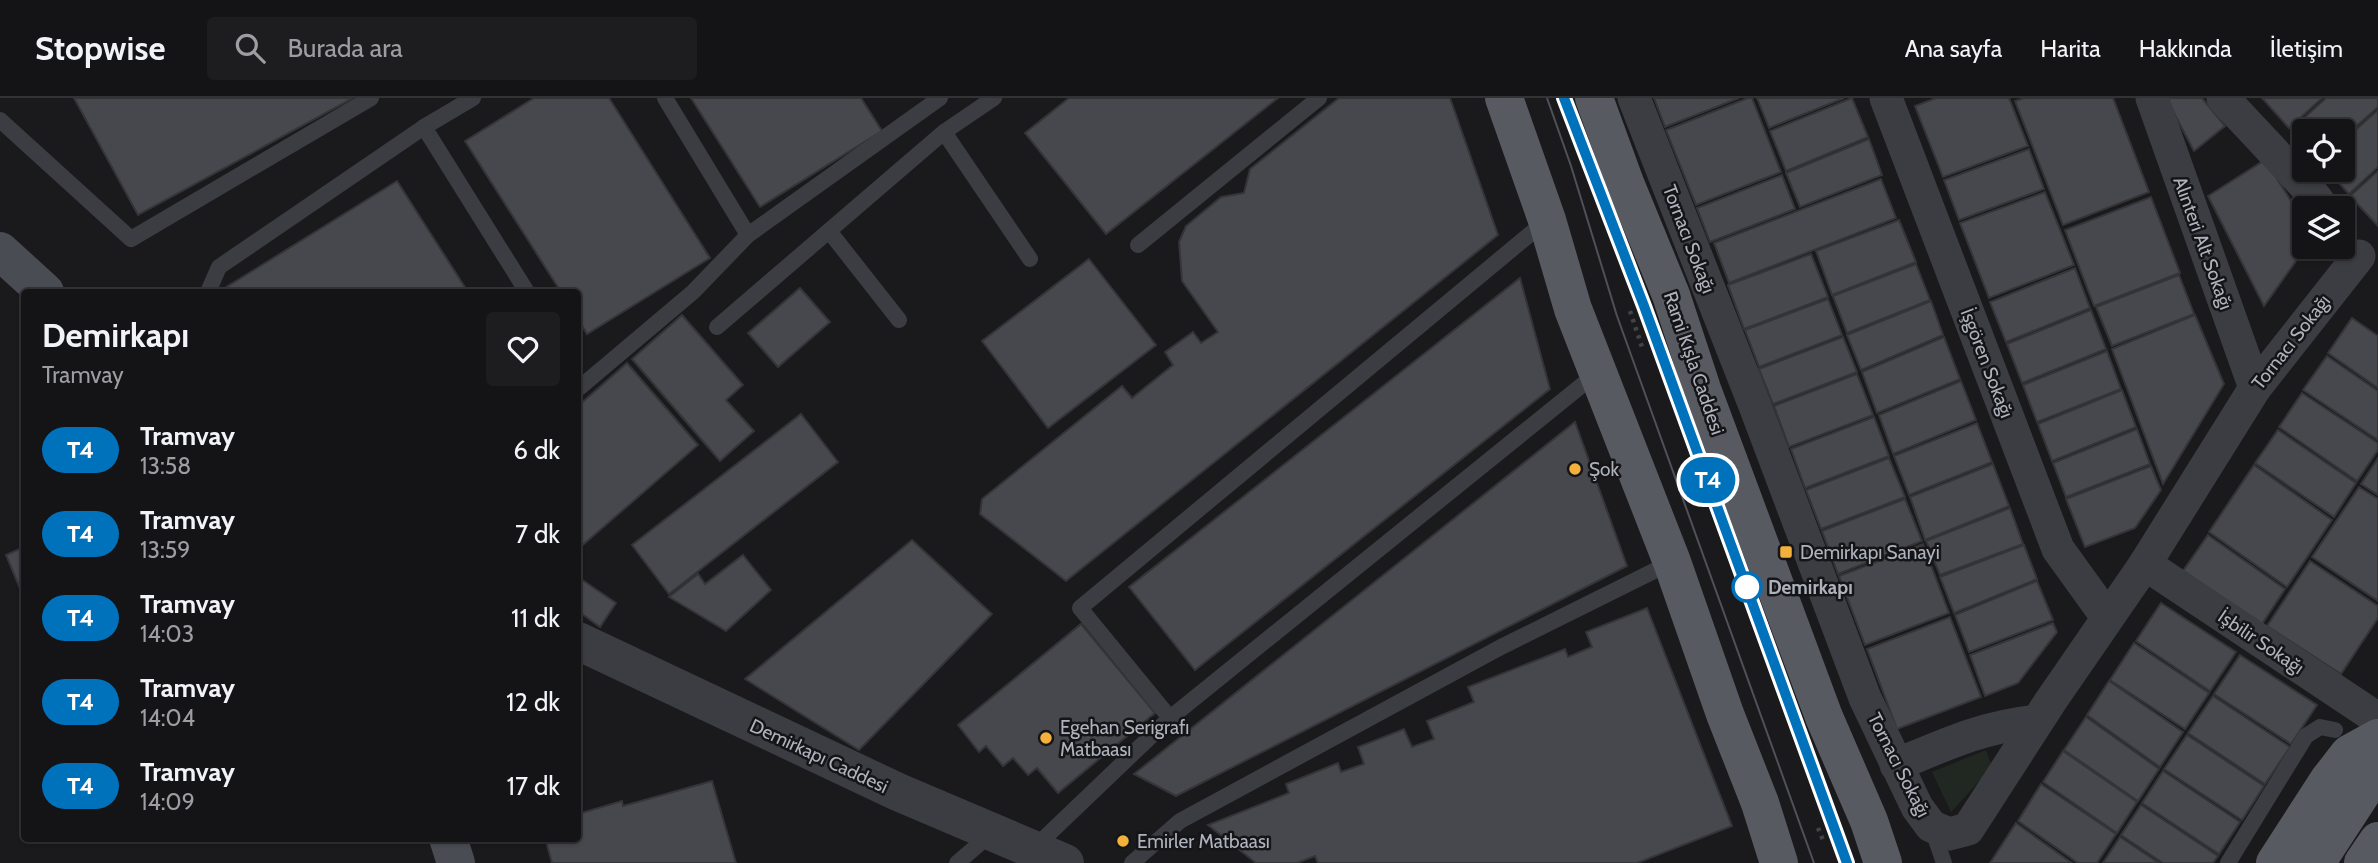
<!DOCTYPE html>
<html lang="tr">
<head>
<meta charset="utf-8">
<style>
  :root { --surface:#141416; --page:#1d1d1f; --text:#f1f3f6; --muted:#9d9ea1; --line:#333335 }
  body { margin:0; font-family:Cabin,sans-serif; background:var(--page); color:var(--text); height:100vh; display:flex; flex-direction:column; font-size:26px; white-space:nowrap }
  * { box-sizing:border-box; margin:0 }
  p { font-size:23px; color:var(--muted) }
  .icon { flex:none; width:38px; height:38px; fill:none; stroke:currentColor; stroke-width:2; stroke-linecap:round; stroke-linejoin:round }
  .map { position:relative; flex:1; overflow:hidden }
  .panel { position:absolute; left:21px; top:191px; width:560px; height:553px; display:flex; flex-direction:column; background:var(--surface); border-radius:7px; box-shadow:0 2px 5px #0004,0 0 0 2px var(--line) }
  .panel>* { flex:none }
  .badge { padding:0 14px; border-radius:23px; font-size:24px; line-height:46px }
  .buttons { position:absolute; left:2292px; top:21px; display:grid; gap:14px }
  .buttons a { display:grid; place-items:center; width:63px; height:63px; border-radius:7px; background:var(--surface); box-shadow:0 2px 5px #0004,0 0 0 2px var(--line); font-size:35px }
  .map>.badge { position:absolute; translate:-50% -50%; box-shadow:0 0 0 4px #fff }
  .round { display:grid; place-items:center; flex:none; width:74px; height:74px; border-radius:7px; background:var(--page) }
  .summary { display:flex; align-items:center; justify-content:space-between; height:119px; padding:0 21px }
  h1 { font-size:33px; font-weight:700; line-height:52px }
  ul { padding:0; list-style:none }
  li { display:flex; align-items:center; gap:21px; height:84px; padding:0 21px }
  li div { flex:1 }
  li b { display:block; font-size:26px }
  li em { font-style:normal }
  li .badge { min-width:77px; font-weight:700; text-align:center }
  header { display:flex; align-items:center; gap:42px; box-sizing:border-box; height:98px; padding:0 35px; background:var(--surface); border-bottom:2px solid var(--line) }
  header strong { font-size:33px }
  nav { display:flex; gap:38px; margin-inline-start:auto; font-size:24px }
  .search { width:490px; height:63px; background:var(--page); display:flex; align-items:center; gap:18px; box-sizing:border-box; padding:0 24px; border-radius:7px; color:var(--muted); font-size:26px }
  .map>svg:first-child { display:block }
</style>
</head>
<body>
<header>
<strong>Stopwise</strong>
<div class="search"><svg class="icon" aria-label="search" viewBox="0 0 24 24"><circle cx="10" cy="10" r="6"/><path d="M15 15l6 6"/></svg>Burada ara</div>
<nav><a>Ana sayfa</a><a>Harita</a><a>Hakkında</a><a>İletişim</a></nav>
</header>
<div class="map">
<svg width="2378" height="765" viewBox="0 0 2378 765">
  <rect width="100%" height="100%" fill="#1a1a1d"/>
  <path fill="#202821" d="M1986 652 1992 669 1951 714 1932 674Z"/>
  <g fill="#47484d" stroke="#343439" stroke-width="2">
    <path d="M74 0H353L138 117Z"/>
    <path d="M534 0H609L710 160 587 236 578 221V194H561L465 43Z"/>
    <path d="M691 0H861L882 33 760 109Z"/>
    <path d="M1069 0H1278L1106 136 1025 35Z"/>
    <path d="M1339 0H1450L1498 137 1066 483 980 416 982 401 1122 288 1132 300 1173 267 1165 254 1193 234 1201 245 1218 234 1182 183 1179 144 1186 128 1221 99 1244 95 1250 71Z"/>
    <path d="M1654 0H1739L1665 29Z"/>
    <path d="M1748 0H1752L1781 74 1696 107 1666 32Z"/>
    <path d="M1757 0H1844L1769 30Z"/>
    <path d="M1852 0 1868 39 1786 73 1770 33Z"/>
    <path d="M1936 0H2009L2028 48 1943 79 1915 8Z"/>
    <path d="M2024 0H2113L2149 94 2063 127 2015 3Z"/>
    <path d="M2166 0H2202L2225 28 2194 53Z"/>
    <path d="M2262 0H2322L2289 30Z"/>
    <path d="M2326 0H2378V9L2343 40V33H2305V47L2291 32Z"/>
    <path d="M2378 12V69L2349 96 2327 72H2343V43Z"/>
    <path d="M1869 41 1882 77 1800 109 1786 75Z"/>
    <path d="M2029 51 2044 91 1959 122 1944 82Z"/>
    <path d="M2265 62 2305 125V149H2306L2264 208 2208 98Z"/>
    <path d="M2378 73V128L2350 98Z"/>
    <path d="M1782 77 1795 111 1710 144 1697 110Z"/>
    <path d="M1881 81 1896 120 1729 185 1714 145Z"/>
    <path d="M397 83 468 194H221L220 193Z"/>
    <path d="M2045 94 2074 167 1989 200 1960 125Z"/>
    <path d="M2151 99 2180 175 2094 208 2065 132Z"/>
    <path d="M1899 122 1916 164 1832 197 1816 153Z"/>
    <path d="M1811 156 1828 199 1744 231 1728 187Z"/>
    <path d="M1089 161 1156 247 1048 330 982 243Z"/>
    <path d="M1916 166 1930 202 1847 235 1833 198Z"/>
    <path d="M2075 170 2090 210 2006 244 1990 204Z"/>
    <path d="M2179 177 2194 216 2112 248 2096 209Z"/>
    <path d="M1520 180 1550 291 1195 572 1129 489Z"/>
    <path d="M800 190 830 224 778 269 748 235Z"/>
    <path d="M1828 201 1842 237 1759 269 1745 232Z"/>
    <path d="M1931 203 1943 237 1861 272 1847 237Z"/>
    <path d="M2091 212 2106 251 2022 285 2007 246Z"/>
    <path d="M682 217 743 287 726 302 754 333 720 363 632 261Z"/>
    <path d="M2195 217 2224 286 2163 386 2112 251Z"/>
    <path d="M2352 220 2378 238V290L2328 255Z"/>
    <path d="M1843 239 1857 274 1773 306 1759 271Z"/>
    <path d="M1944 239 1960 281 1877 315 1862 274Z"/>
    <path d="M2107 253 2121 291 2037 324 2023 287Z"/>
    <path d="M2327 258 2378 293V342L2303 292Z"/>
    <path d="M627 265 698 347 578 451V308Z"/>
    <path d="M1857 276 1873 317 1789 349 1774 308Z"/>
    <path d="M1961 283 1976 322 1893 356 1879 317Z"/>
    <path d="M2122 292 2136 329 2052 363 2038 326Z"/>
    <path d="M2302 295 2378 345V352L2357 383 2279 329Z"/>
    <path d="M801 316 838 364 669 496 632 447Z"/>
    <path d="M1874 319 1889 358 1805 390 1791 351Z"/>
    <path d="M1575 324 1627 468 1176 698 1134 676Z"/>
    <path d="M1977 325 1992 364 1909 397 1894 358Z"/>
    <path d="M2137 331 2150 366 2066 399 2053 365Z"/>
    <path d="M2278 332 2356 385 2334 419 2255 365Z"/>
    <path d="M1889 360 1905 399 1821 431 1806 392Z"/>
    <path d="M2378 360V397L2361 386Z"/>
    <path d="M1993 366 2009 408 1925 442 1910 399Z"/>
    <path d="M2254 367 2332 422 2287 489 2209 434Z"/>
    <path d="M2151 368 2161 392 2135 430 2085 449 2066 401Z"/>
    <path d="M2359 389 2378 401V503L2312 459Z"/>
    <path d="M1905 401 1922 443 1838 476 1822 433Z"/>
    <path d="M2010 410 2023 446 1940 477 1926 443Z"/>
    <path d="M2208 437 2285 491 2262 526 2183 473Z"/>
    <path d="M912 442 992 516 859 652 745 581Z"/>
    <path d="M1923 446 1949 515 1865 547 1839 478Z"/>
    <path d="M2024 447 2037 481 1954 515 1940 479Z"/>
    <path d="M24 449V500L6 457Z"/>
    <path d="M743 457 771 492 726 533 669 499 698 476 705 486Z"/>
    <path d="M2310 463 2378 508V520L2341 576 2267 528Z"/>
    <path d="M578 479 616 505 600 529 578 513Z"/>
    <path d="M2037 483 2053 522 1969 554 1955 517Z"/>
    <path d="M2161 505 2236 554 2210 593 2136 543Z"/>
    <path d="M1647 510 1732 728 1637 765H1318L1315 758 1297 765H1256L1208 727 1289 695 1286 686 1338 665 1341 674 1364 666 1358 649 1404 631 1412 649 1434 641 1427 623 1474 604 1468 589 1565 551 1568 559 1592 549 1586 534Z"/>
    <path d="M1950 519 1981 599 1897 631 1867 551Z"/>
    <path d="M2053 525 2057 534 2018 585 1985 598 1970 557Z"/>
    <path d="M1081 526 1155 615 1058 695 1037 670 1028 677 1013 660 1003 668 986 648 979 654 958 627Z"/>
    <path d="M2134 545 2209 595 2185 631 2110 582Z"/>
    <path d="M2240 557 2317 607 2291 646 2214 596Z"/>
    <path d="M2109 583 2183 634 2160 669 2087 617Z"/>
    <path d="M2213 598 2290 649 2265 686 2188 635Z"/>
    <path d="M2086 619 2159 671 2138 703 2064 652Z"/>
    <path d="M2187 637 2264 688 2242 722 2164 671Z"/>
    <path d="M2063 653 2137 704 2117 735 2043 684Z"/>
    <path d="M2163 673 2240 724 2219 756 2142 705Z"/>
    <path d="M712 683 736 765H552L545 740H578V716L622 703 623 708Z"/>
    <path d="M2041 686 2116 736 2097 765H2078L2018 723Z"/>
    <path d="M2141 707 2218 758 2213 765H2163L2121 737Z"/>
    <path d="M2016 725 2072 765H1990Z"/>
    <path d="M2120 739 2159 765H2103Z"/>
  </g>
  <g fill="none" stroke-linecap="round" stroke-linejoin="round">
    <g stroke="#414449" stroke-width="4.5" stroke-dasharray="3.5 5" stroke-linecap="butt">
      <path d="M1630 213 1642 249"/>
      <path d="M1818 730 1823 742"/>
    </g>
    <g stroke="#3b3d42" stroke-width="16">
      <path d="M994 0 944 34 1030 161"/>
      <path d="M0 22 131 141 371 0"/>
      <path d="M424 29 527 194"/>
      <path d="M829 133 899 222"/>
      <path d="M748 137 940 0"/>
      <path d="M1138 147 1319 0"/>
      <path d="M208 194 219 169 424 29 473 0"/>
      <path d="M717 229 944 34"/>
      <path d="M578 291 693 194 748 137 665 0"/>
      <path d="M1170 620 1080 510 1547 122"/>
      <path d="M1932 730 1944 765"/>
      <path d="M1034 750 1170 620 1597 275"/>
      <path d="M957 765 992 735"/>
      <path d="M1132 765 1180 723 1501 549 1672 464"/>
      <path d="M2228 765 2306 638 2320 629 2335 632"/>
    </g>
    <g stroke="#3b3d42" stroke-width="33">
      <path d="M1634 0 1755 308 1865 600 1917 709 1931 728 1949 736 1968 731 2050 604 2145 466 2255 290 2359 158"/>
      <path d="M1886 0 2058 451 2107 519"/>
      <path d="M2152 0 2255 290"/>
      <path d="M2223 0 2311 94 2323 110"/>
      <path d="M2145 466 2378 621"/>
      <path d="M1896 667C1946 646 1982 629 2037 623"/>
    </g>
    <path stroke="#3b3d42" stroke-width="38" d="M578 543 898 694 1065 765"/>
    <g stroke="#494c52" stroke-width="38">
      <path d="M0 153 45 194"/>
      <path d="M448 740 456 765"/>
    </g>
    <g stroke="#575a61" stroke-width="38">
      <path d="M1504 0 1547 122 1573 211 1672 464 1725 616 1760 705 1779 765"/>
      <path d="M1594 0 1625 85 1671 197 1702 291 1824 619 1869 723 1883 765"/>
      <path d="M2275 765 2328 683 2349 656 2378 640"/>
      <path d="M2316 765 2378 670"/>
      <path d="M2363 765 2378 743"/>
    </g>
    <g stroke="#4e5157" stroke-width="2">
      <path d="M1547 0 1571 68 1617 218 1814 765"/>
      <path d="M1564 0 1644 208 1847 765"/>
    </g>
  </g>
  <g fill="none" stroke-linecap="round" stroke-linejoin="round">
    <defs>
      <path id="line" d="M1564 0 1644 208 1847 765"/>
    </defs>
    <use href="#line" stroke="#fff" stroke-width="16"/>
    <use href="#line" stroke="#0072bc" stroke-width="10"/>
  </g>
  <g fill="#f3b13c" stroke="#151518" stroke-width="2.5">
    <circle cx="1575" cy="371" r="7"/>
    <rect x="1779" y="447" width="14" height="14" rx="3.5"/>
    <circle cx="1046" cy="640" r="7"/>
    <circle cx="1123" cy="743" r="7"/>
  </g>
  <circle fill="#fff" stroke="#0072bc" stroke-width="3.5" cx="1747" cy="489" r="14"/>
  <g text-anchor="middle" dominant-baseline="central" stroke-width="5" stroke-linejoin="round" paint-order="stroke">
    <g font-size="19" fill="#adb2bc" stroke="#151518">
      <text transform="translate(1689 141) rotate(69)">Tornacı Sokağı</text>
      <text transform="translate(2203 145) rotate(70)">Alınteri Alt Sokağı</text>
      <text transform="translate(2291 244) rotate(-52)">Tornacı Sokağı</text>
      <text transform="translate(1694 265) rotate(71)">Rami Kışla Caddesi</text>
      <text transform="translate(1987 265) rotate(69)">İşgören Sokağı</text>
      <text transform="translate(2261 544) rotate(34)">İşbilir Sokağı</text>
      <text transform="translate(819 658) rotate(25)">Demirkapı Caddesi</text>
      <text transform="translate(1899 667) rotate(63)">Tornacı Sokağı</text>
    </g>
    <g font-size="19" fill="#adb2bc" stroke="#151518" text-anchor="start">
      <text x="1589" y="371">Şok</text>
      <text x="1800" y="454">Demirkapı Sanayi</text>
      <text x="1060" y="629">Egehan Serigrafı<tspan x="1060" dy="22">Matbaası</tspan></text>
      <text x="1137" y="743">Emirler Matbaası</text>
    </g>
    <g font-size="19" font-weight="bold" fill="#adb2bc" stroke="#151518" text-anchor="start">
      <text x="1768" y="489">Demirkapı</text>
    </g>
  </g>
</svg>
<div class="buttons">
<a><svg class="icon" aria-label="locate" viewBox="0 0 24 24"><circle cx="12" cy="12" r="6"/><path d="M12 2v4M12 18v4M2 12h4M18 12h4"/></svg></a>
<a><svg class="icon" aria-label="layers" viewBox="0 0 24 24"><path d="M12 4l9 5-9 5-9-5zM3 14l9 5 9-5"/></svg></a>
</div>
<b class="badge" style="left:1708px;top:382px;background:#0072bc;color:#fff">T4</b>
<section class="panel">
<div class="summary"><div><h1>Demirkapı</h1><p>Tramvay</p></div><a class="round"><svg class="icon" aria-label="heart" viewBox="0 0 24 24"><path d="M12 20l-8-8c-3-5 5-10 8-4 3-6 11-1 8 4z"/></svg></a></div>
<ul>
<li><span class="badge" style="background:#0072bc;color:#fff">T4</span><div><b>Tramvay</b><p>13:58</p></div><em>6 dk</em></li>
<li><span class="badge" style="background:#0072bc;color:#fff">T4</span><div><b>Tramvay</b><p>13:59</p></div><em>7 dk</em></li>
<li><span class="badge" style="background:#0072bc;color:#fff">T4</span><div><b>Tramvay</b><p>14:03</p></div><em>11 dk</em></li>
<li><span class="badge" style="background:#0072bc;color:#fff">T4</span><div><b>Tramvay</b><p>14:04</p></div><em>12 dk</em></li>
<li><span class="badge" style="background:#0072bc;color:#fff">T4</span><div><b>Tramvay</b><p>14:09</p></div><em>17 dk</em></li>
</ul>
</section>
</div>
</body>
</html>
